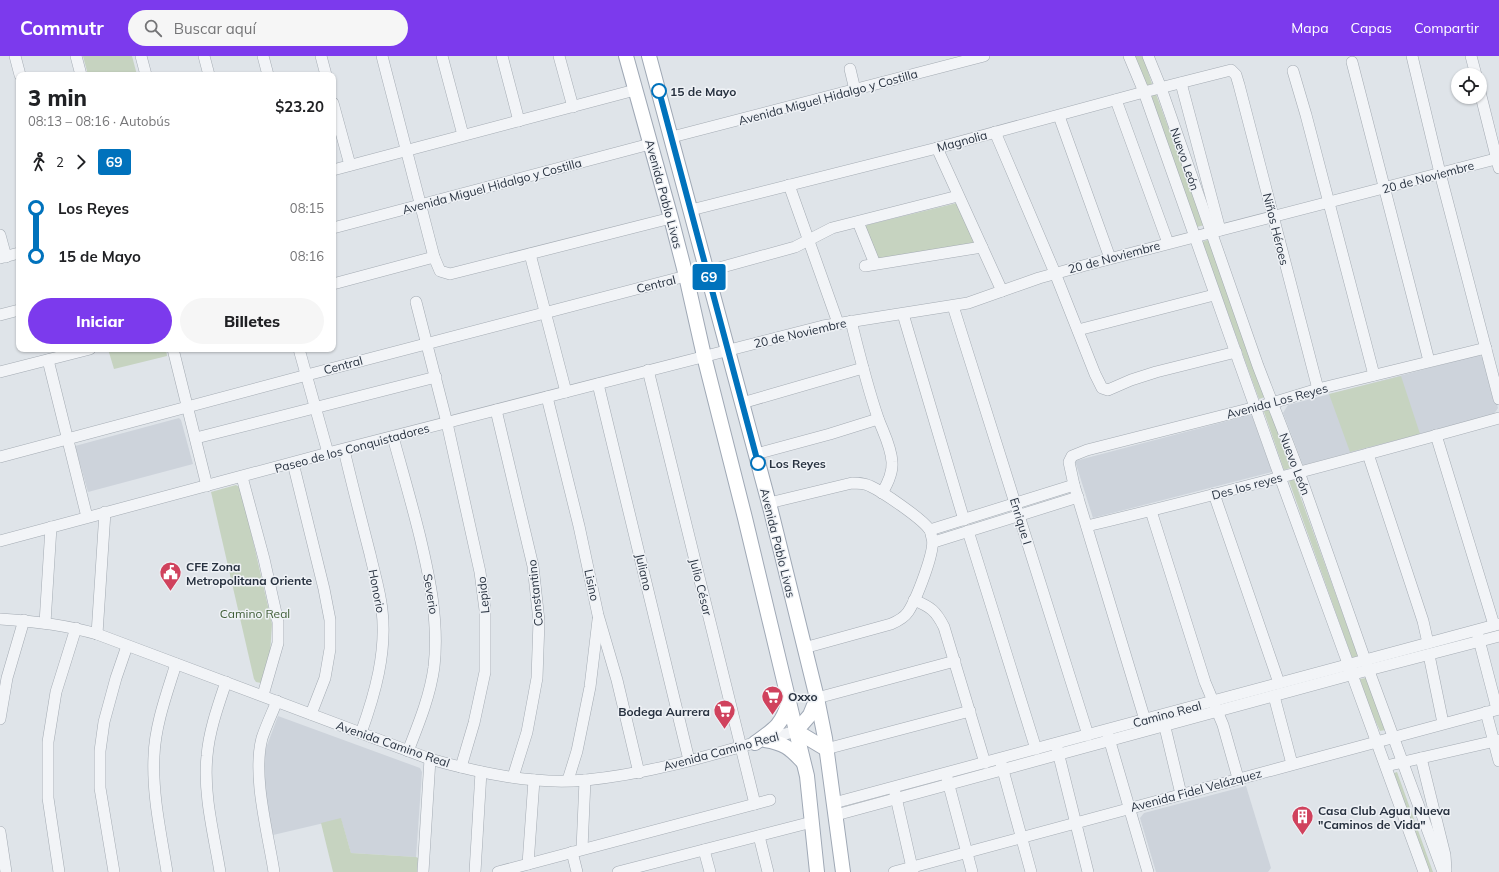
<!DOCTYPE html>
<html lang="es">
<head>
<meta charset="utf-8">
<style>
  :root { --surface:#fff; --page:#f6f6f6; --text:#202124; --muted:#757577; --accent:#7c3aed }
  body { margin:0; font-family:Mulish,sans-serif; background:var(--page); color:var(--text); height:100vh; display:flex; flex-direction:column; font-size:15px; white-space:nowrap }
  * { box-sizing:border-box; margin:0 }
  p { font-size:13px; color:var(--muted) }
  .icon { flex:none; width:22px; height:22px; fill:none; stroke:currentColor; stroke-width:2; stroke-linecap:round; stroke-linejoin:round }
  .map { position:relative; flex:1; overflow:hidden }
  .side { position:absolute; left:16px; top:16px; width:320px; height:280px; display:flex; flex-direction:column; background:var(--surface); border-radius:8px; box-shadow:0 1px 3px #0004 }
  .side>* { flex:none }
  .badge { padding:0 8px; border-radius:3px; font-size:14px; line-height:26px }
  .buttons { position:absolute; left:1451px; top:12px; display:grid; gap:8px }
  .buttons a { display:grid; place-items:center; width:36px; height:36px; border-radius:50%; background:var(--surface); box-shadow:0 1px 3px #0004; font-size:20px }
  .map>.badge { position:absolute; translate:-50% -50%; box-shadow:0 0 0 2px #fff }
  .legs { display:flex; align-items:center; gap:6px; height:44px; padding:0 12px; font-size:13px }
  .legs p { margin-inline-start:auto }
  .summary { display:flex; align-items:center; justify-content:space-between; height:68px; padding:0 12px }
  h1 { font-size:22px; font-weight:800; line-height:30px }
  .primary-button { display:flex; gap:8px; margin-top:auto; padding:8px 12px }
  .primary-button a { flex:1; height:46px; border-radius:24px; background:var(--accent); color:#fff; font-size:16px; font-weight:800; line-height:46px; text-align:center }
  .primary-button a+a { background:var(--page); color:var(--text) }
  ul { padding:0 12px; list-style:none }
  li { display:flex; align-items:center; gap:14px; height:48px; font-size:15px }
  li i { display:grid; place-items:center; width:6px; height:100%; margin:0 5px; background:currentColor }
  li i::after { content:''; width:10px; height:10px; margin:-5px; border:3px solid; border-radius:50%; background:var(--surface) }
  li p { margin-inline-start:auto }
  li:first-child i { background:linear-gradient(#0000 50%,currentColor 0) }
  li:last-child i { background:linear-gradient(currentColor 50%,#0000 0) }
  header { display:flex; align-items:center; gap:24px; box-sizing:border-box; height:56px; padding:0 20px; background:var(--accent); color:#fff }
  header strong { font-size:19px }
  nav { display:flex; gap:22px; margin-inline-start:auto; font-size:14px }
  .search { width:280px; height:36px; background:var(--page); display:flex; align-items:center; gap:10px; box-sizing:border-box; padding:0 14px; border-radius:22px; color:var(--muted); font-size:15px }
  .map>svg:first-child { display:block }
</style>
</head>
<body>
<header>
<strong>Commutr</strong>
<div class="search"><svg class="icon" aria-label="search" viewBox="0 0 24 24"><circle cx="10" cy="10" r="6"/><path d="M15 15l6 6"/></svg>Buscar aquí</div>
<nav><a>Mapa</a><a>Capas</a><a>Compartir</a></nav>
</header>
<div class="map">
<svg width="1499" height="816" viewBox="0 0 1499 816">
  <rect width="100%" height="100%" fill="#dfe4e9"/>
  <g fill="#cdd3db">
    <path d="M1479 299 1484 303 1498 352 1494 358 1303 409 1283 357 1288 349Z"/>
    <path d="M1250 359 1252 360 1272 416 1093 462 1075 405Z"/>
    <path d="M179 362 181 364 193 408 88 436 75 390Z"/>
    <path d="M278 660 420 712 422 716 416 801 351 797 341 763 273 779 263 724V710L266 692Z"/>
    <path d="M1246 730 1271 812 1268 816H1156L1140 762 1144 757Z"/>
  </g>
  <g fill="#c6d3c0">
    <path d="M83 0H132L137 19H88Z"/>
    <path d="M1134 0H1143L1152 28 1145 30Z"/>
    <path d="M1156 38 1204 169 1197 171 1150 40Z"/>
    <path d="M957 147 977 184 974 189 878 203 865 172 867 169Z"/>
    <path d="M1210 183 1265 341 1259 343 1202 186Z"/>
    <path d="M108 293H166L167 300 114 313Z"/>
    <path d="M1401 320 1420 378 1350 396 1329 338Z"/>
    <path d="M1269 351 1290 412 1284 414 1263 353Z"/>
    <path d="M1294 423 1358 600 1352 602 1289 425Z"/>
    <path d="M236 429 241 432 272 568 270 598 261 627 256 626 254 623 211 436Z"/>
    <path d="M1366 622 1385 674 1380 675 1369 651 1360 623Z"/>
    <path d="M1397 716 1433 816H1426L1391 718Z"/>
    <path d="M341 762 351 797 416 801 418 802 417 816H333L321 767Z"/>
  </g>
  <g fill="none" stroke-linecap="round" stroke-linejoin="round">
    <defs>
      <g id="minor">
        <path d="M15 0 20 19"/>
        <path d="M76 0 81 19"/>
        <path d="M141 0 146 19"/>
        <path d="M204 0 209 19"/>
        <path d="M263 0 268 19"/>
        <path d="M321 0 326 19"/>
        <path d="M382 0 434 201 440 215 450 218 671 162"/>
        <path d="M442 0 463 79"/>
        <path d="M502 0 519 65"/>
        <path d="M559 0 573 51"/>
        <path d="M1129 0 1144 36C1189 164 1234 293 1280 421 1327 553 1377 684 1424 816"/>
        <path d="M1148 0 1161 32 1258 310 1299 416 1369 615 1443 816"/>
        <path d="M1412 0 1440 117 1499 343"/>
        <path d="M1471 0 1476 19"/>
        <path d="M1352 6 1429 305"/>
        <path d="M850 13 855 34"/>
        <path d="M1293 15 1306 59 1374 319"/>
        <path d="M1181 27 1220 174"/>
        <path d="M1480 36 1499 112"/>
        <path d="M1116 44 1168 187"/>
        <path d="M333 47 350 109"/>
        <path d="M1059 60 1110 202"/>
        <path d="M995 76 1055 217 1095 318 1102 332 1108 334 1131 324 1156 316 1236 296"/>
        <path d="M672 81 984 0"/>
        <path d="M937 92 1002 235"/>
        <path d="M333 114 635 34"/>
        <path d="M789 129 838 267"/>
        <path d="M691 154 937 92 1144 36 1231 14 1236 19 1239 29 1318 333"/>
        <path d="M858 166 875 208"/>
        <path d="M333 172 650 88"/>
        <path d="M0 179 6 201"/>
        <path d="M530 198 566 336"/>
        <path d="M0 202 19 197"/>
        <path d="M865 210 982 191"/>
        <path d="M708 215 795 191 832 172 958 140"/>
        <path d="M333 228 434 201"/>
        <path d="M416 246 447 367 480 516 485 554V616L474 667 461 711"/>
        <path d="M953 250 1088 679"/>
        <path d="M903 258 964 464"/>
        <path d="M0 259 19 254"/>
        <path d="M851 265C859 297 867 330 878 362 883 376 891 390 892 406 893 417 888 427 882 437"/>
        <path d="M1078 274 1214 239"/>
        <path d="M173 293 207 430"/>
        <path d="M299 293 328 397"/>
        <path d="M48 304 87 461"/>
        <path d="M648 314 755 748"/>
        <path d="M0 316 90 293"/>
        <path d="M598 328 689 704"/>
        <path d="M547 341 579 470 598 559 617 624 639 717"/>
        <path d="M742 347 863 312"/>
        <path d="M496 354 533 510 539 565 537 622 527 676 513 721"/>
        <path d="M1436 379 1494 569"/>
        <path d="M393 381C402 414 412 448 420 481 430 523 439 567 434 611 430 640 419 667 408 695"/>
        <path d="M196 382 436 321"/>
        <path d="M344 394C352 428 361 463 370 498 374 516 380 535 382 554 387 596 375 638 361 677"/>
        <path d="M756 398 830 378 878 363"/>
        <path d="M1368 398 1423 565 1428 587"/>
        <path d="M0 401 307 319 686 220"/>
        <path d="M293 407 324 533 330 564V593L325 622 311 658"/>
        <path d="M242 421 264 503 278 566V587L263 639"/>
        <path d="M1214 438 1279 627"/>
        <path d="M769 447 852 427C859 427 864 427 870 430 883 436 921 462 929 473 931 475 931 479 932 482 936 494 916 544 908 556 904 562 898 565 891 568L804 592"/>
        <path d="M1151 455 1205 626 1223 669 1238 722"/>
        <path d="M1087 470C1225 437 1362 400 1499 362"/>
        <path d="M930 474 1074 429"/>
        <path d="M968 475 1036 693"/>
        <path d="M0 485 328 397 823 270 968 247 1039 222 1086 209 1499 102"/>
        <path d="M934 486 1078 441"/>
        <path d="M914 544C931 551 936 555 944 571L985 707"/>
        <path d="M0 563C33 565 65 569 97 578L430 703C480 717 534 729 586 724 658 717 727 694 796 675"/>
        <path d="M45 567 51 471"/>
        <path d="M97 578 105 456"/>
        <path d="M1478 580 1497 653"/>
        <path d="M1429 599 1443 667"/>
        <path d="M1274 640 1292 708"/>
        <path d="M817 642 955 605"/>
        <path d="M1486 656 1499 705"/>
        <path d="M0 663 7 622 24 564"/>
        <path d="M1163 663 1181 738"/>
        <path d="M1145 664 1074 429 1069 406 1072 400 1087 394 1272 347 1318 333 1486 292"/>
        <path d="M1108 679 1148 816"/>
        <path d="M1057 692 1088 816"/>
        <path d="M826 693 970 655"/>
        <path d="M1421 702 1445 799 1446 814"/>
        <path d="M1001 707 1031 816"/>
        <path d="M1386 710 1499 684"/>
        <path d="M947 722 972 816"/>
        <path d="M568 724 577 695 590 631 598 564"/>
        <path d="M895 737 913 816"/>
        <path d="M834 747 1499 568"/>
        <path d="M836 759 1361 616 1499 580"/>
        <path d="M0 776 6 816"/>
        <path d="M759 780 768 816"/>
        <path d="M582 793 585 724"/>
        <path d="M704 794 710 816"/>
        <path d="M572 796 577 816"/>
        <path d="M528 808 534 724"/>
        <path d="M59 816 48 742V686L56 636 76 572"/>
        <path d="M114 816 100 732V695L104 666 116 622 127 590"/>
        <path d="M167 816C161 778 152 739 154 700 155 669 167 637 176 608"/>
        <path d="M220 816C214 779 203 738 207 700 209 675 218 650 226 626"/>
        <path d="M274 816C268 777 252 720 262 682 266 670 272 657 277 645"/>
        <path d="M423 816 430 703"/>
        <path d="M475 816 481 716"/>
        <path d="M498 816 770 744"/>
        <path d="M618 816 812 766"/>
        <path d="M894 816 1499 653"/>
      </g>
      <g id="major">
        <path d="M626 0 671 162 686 220 704 300 745 462 796 675 807 720 817 816"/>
        <path d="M649 0 771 455 817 642 825 682 843 816"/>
        <path d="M817 642 810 659 796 675 826 693"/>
        <path d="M765 684C784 687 790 692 803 706"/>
        <path d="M755 687C775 673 782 669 789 645"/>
      </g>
    </defs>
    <use href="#minor" stroke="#a4abb3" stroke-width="12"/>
    <use href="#major" stroke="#9fa8b5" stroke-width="16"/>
    <use href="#minor" stroke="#f2f4f7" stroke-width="11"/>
    <use href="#major" stroke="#fff" stroke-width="14"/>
  </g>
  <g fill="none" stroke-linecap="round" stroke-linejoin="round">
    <defs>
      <path id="line-1" d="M659 35 758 407"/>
    </defs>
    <use href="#line-1" stroke="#fff" stroke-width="9"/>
    <use href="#line-1" stroke="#0072bc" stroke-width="6"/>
  </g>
  <defs>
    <symbol id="civic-pin" viewBox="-11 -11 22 30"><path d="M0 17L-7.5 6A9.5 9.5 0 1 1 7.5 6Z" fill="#d0425d" stroke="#eff2f6"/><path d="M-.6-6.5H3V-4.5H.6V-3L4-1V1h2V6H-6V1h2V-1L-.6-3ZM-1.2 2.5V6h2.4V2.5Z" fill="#fff"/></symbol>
    <symbol id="supermarket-pin" viewBox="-11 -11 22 30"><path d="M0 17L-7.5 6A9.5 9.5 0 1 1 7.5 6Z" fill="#d0425d" stroke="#eff2f6"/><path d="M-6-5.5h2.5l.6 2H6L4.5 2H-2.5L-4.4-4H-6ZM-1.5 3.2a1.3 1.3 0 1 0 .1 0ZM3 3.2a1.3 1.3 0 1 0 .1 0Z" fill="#fff"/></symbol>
    <symbol id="building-pin" viewBox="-11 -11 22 30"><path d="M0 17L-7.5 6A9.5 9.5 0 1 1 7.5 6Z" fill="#d0425d" stroke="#eff2f6"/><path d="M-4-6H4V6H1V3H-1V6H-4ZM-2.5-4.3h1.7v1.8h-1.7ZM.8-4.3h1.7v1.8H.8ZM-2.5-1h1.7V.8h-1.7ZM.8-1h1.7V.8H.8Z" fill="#fff"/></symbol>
  </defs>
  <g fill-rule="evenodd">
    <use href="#civic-pin" x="158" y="504" width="25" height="34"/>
    <use href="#supermarket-pin" x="760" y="628" width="25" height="34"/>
    <use href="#supermarket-pin" x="712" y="642" width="25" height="34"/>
    <use href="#building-pin" x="1290" y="748" width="25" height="34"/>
  </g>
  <g fill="#fff" stroke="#0072bc" stroke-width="2">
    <circle cx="659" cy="35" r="7"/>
    <circle cx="758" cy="407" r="7"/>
  </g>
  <g text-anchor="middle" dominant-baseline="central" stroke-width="3" stroke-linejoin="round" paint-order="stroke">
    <g font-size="12" font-weight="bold" fill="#283240" stroke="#eff2f6" text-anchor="start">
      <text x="670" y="35">15 de Mayo</text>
      <text x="769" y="407">Los Reyes</text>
    </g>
    <g font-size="12" fill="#283240" stroke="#eff2f6">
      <text transform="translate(828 41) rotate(-15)">Avenida Miguel Hidalgo y Costilla</text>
      <text transform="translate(962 85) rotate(-15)">Magnolia</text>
      <text transform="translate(1185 103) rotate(71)">Nuevo León</text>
      <text transform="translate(1428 121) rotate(-15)">20 de Noviembre</text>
      <text transform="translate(492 130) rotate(-15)">Avenida Miguel Hidalgo y Costilla</text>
      <text transform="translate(664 138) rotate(75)">Avenida Pablo Livas</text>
      <text transform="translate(1276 173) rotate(76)">Niños Héroes</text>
      <text transform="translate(1114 201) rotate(-15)">20 de Noviembre</text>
      <text transform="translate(656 228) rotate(-14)">Central</text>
      <text transform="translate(800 277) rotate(-13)">20 de Noviembre</text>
      <text transform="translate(343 309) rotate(-15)">Central</text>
      <text transform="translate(1277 345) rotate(-15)">Avenida Los Reyes</text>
      <text transform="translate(352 392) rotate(-15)">Paseo de los Conquistadores</text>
      <text transform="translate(1295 408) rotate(69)">Nuevo León</text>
      <text transform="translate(1247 430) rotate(-15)">Des los reyes</text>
      <text transform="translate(1021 465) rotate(73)">Enrique I</text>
      <text transform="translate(778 487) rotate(76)">Avenida Pablo Livas</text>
      <text transform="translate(644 516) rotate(77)">Juliano</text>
      <text transform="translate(592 529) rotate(78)">Lisino</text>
      <text transform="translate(701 531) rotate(76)">Julio César</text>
      <text transform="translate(377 535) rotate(79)">Honorio</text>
      <text transform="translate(535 537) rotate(-96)">Constantino</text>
      <text transform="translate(431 538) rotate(81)">Severio</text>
      <text transform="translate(483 539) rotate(-96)">Lepido</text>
      <text transform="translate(1167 658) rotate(-15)">Camino Real</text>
      <text transform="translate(393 688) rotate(19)">Avenida Camino Real</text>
      <text transform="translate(721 695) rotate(-15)">Avenida Camino Real</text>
      <text transform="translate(1196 734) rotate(-15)">Avenida Fidel Velázquez</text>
    </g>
    <g font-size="12" font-weight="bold" fill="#283240" stroke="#eff2f6" text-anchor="start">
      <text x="186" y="510">CFE Zona<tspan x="186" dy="14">Metropolitana Oriente</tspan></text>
      <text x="788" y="640">Oxxo</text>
      <text x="710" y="655" text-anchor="end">Bodega Aurrera</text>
      <text x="1318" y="754">Casa Club Agua Nueva<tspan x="1318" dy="14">"Caminos de Vida"</tspan></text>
    </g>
    <g font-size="12" fill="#3e5c35" stroke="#eff2f6">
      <text x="255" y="557">Camino Real</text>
    </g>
  </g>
</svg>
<div class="buttons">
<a><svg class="icon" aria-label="locate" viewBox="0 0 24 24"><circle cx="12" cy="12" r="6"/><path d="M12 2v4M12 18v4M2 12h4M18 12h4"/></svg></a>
</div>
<b class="badge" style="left:709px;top:221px;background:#0072bc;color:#fff">69</b>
<section class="side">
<div class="summary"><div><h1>3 min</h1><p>08:13 – 08:16 · Autobús</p></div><b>$23.20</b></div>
<div class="legs"><svg class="icon" aria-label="walk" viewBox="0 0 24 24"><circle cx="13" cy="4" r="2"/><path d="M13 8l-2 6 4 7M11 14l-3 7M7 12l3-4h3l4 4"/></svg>2<svg class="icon" aria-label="forward" viewBox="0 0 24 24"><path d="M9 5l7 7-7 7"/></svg><b class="badge" style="background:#0072bc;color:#fff">69</b></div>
<ul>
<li><i style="color:#0072bc"></i><b>Los Reyes</b><p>08:15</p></li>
<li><i style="color:#0072bc"></i><b>15 de Mayo</b><p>08:16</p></li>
</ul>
<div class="primary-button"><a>Iniciar</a><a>Billetes</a></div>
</section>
</div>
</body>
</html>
